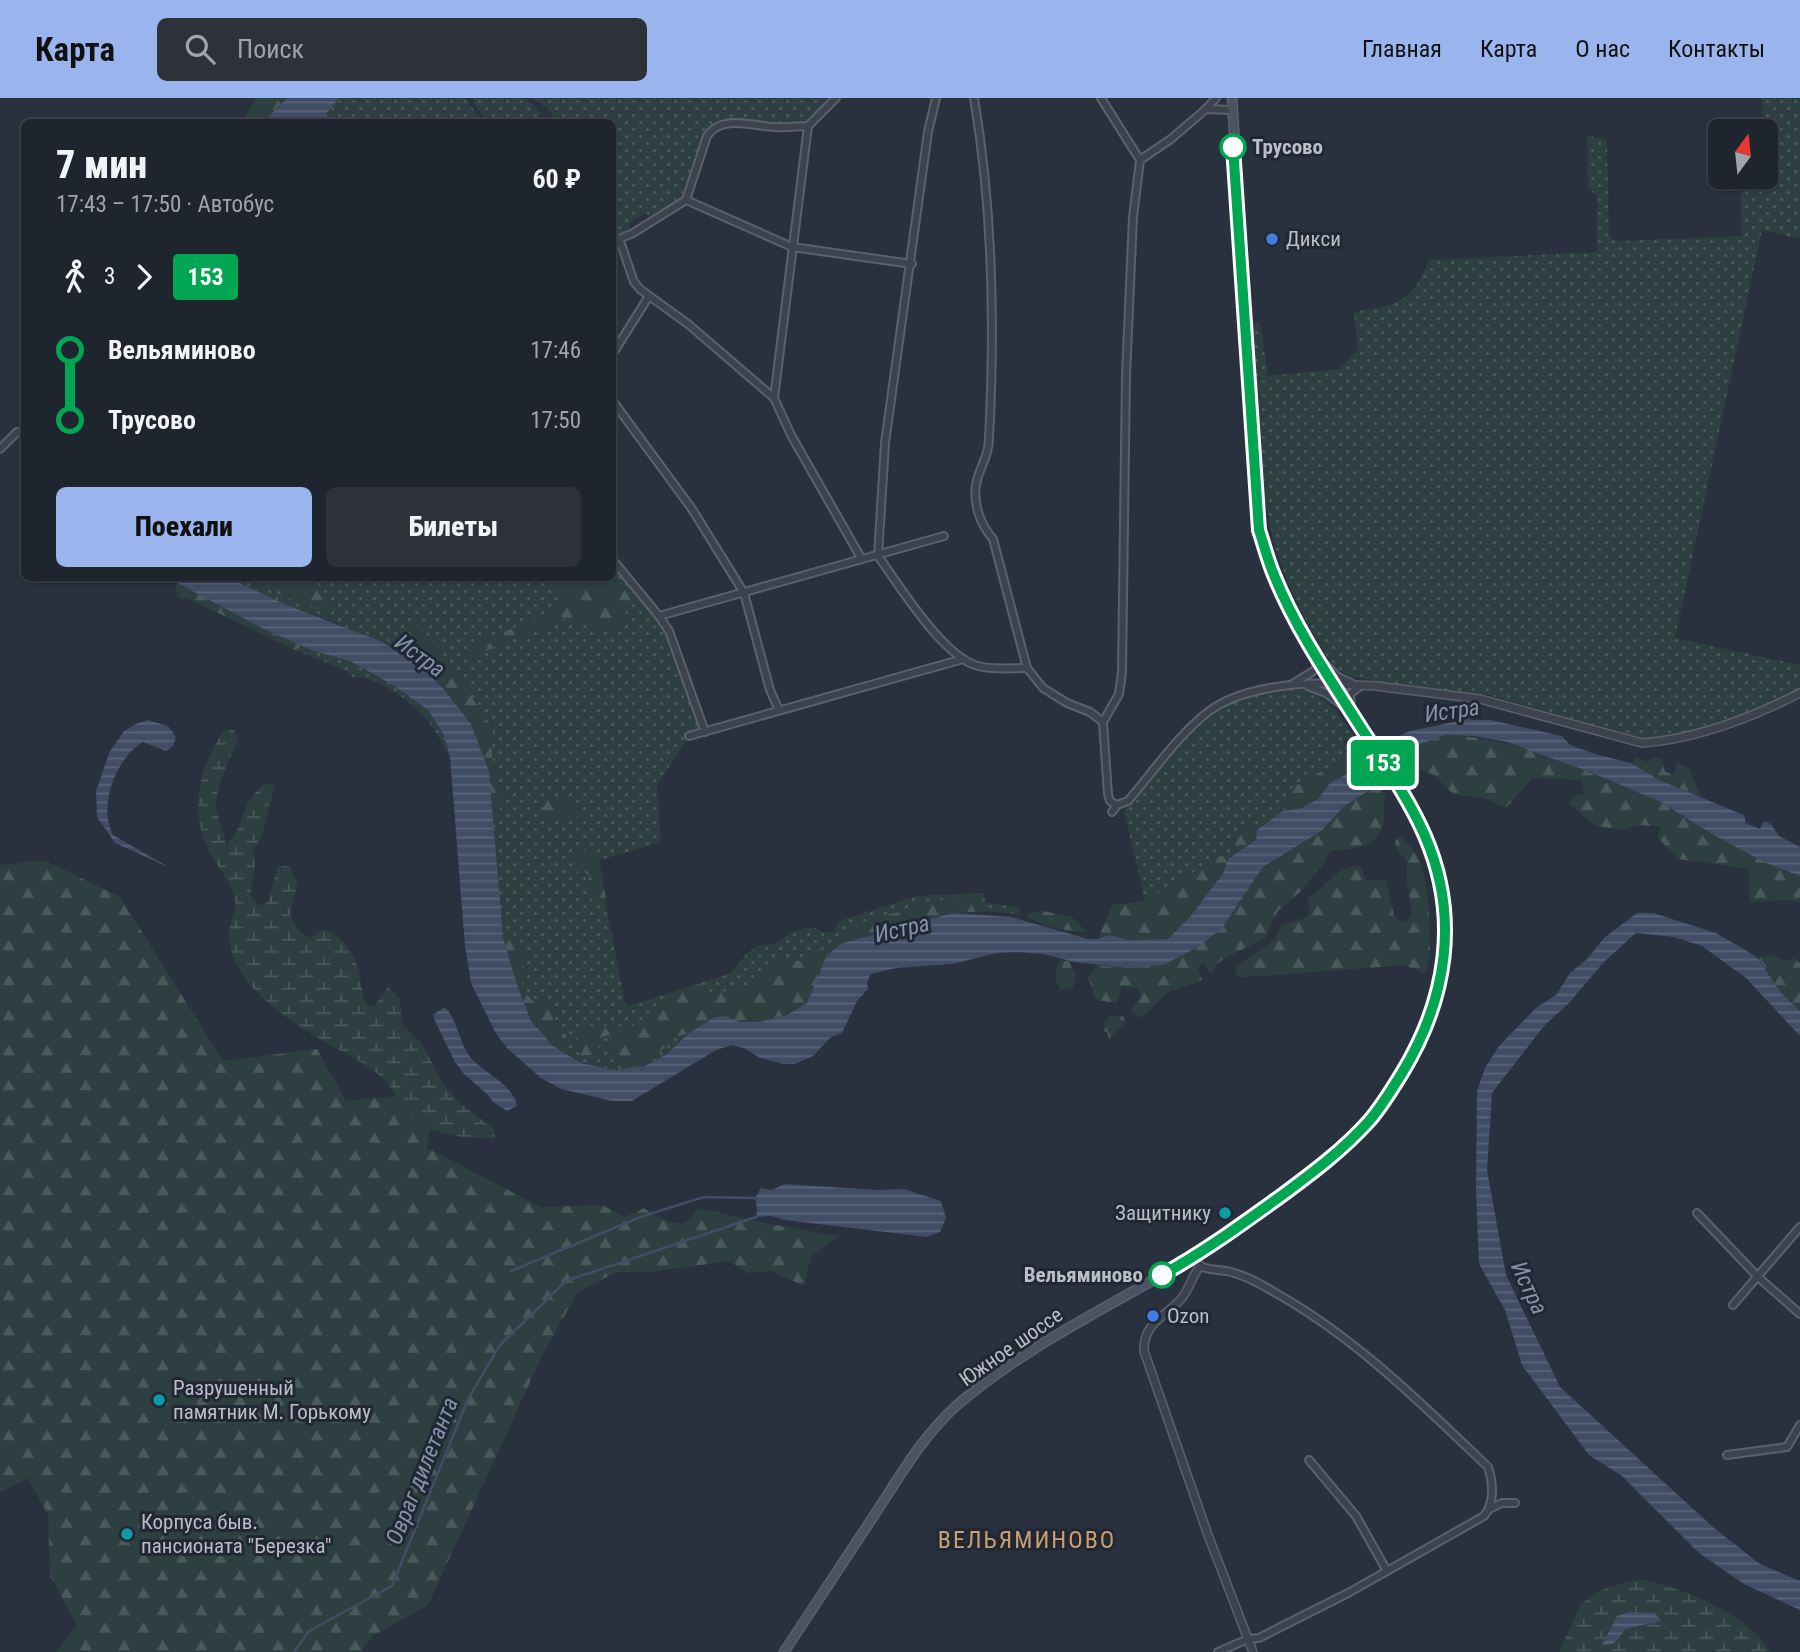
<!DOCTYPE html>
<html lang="ru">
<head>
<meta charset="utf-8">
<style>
  :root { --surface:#1f252e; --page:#2c313a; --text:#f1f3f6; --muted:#a1a5aa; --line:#3c424a; --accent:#9ab5ed }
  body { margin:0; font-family:"Roboto Condensed",sans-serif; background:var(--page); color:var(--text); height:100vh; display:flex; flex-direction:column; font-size:26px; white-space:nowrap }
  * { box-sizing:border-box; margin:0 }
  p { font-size:23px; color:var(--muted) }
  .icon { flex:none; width:38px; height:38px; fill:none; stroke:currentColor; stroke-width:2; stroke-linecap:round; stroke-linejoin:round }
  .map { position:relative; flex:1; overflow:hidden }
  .drawer { position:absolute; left:21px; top:21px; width:595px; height:462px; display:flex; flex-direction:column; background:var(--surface); border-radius:10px; box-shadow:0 2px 5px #0004,0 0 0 2px var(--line) }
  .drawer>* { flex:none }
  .badge { padding:0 14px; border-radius:5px; font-size:24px; line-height:46px }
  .needle { width:46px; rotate:15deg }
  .buttons { position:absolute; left:1708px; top:21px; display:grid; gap:14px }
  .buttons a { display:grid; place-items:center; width:70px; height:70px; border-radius:10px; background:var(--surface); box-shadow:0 2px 5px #0004,0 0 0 2px var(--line); font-size:35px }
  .map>.badge { position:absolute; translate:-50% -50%; box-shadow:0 0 0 4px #fff }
  .legs { display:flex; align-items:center; gap:10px; height:77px; padding:0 35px; font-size:23px }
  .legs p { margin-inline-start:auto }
  .headline { display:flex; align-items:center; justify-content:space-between; height:119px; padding:0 35px }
  h1 { font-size:38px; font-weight:800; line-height:52px }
  .action { display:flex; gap:14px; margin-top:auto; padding:14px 35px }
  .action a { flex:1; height:80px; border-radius:10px; background:var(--accent); color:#111; font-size:28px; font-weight:800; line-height:80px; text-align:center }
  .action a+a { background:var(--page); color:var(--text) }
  ul { padding:0 35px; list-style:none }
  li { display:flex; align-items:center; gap:24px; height:70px; font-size:26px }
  li i { display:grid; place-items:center; width:10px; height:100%; margin:0 9px; background:currentColor }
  li i::after { content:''; width:18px; height:18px; margin:-9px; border:5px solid; border-radius:50%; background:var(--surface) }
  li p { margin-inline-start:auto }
  li:first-child i { background:linear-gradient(#0000 50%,currentColor 0) }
  li:last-child i { background:linear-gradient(currentColor 50%,#0000 0) }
  header { display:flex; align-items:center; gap:42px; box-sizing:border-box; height:98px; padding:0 35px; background:var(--accent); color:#111 }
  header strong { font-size:33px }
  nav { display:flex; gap:38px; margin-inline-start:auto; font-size:24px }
  .search { width:490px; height:63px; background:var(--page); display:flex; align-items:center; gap:18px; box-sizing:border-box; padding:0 24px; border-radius:10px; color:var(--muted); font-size:26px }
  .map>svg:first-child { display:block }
</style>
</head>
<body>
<header>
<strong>Карта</strong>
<div class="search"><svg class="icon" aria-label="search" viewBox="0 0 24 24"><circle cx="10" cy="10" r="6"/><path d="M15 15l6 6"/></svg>Поиск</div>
<nav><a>Главная</a><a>Карта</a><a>О нас</a><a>Контакты</a></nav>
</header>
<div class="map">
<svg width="1800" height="1554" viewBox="0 0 1800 1554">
  <defs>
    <pattern id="grass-dots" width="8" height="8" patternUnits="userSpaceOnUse" patternTransform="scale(1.75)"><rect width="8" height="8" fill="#2e3f41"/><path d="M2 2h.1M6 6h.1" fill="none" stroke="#4a595b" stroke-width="1.8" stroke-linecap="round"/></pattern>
    <pattern id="forest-firs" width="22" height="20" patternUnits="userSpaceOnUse" patternTransform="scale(1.75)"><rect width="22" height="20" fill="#2e3f41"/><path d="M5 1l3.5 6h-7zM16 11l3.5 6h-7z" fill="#4a595b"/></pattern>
    <pattern id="wetland-marsh" width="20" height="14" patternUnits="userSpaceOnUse" patternTransform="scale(1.75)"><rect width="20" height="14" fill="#2e3f41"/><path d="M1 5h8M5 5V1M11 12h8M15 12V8" fill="none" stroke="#4a595b"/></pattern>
    <pattern id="water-rules" width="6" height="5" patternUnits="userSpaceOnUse" patternTransform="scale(1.75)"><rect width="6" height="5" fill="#414d65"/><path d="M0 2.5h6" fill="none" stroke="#5a657a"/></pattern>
  </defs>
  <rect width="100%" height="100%" fill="#29313e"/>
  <g fill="url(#grass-dots)">
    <path d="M338 0H465L483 24H319Z"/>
    <path d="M473 0H526L541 16 537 19 542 24H489L477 11Z"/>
    <path d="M532 0H832L799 28 728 22C716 23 712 26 705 36L681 101 651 120 646 115 629 125 631 132 613 140 612 24H556L548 10Z"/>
    <path d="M1762 0H1800V141L1762 132 1675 540 1800 567V590L1756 613 1700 634 1679 639 1639 640 1489 597 1399 587 1353 579 1334 570 1309 529 1289 487 1274 447 1265 401 1252 225 1260 224 1268 278 1340 271 1358 251 1354 214C1399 206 1410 207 1429 162L1597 154V98L1588 90 1587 38 1607 41 1609 138 1615 143 1742 138 1740 79H1766V33H1739V31H1763Z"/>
    <path d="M613 467 666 534 701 632 689 638 657 688 661 744 597 763 626 909 731 875 747 855 758 848 776 845 793 833 813 829 823 834H834L839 823 916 798 984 795 985 804 1019 810 1020 816 985 813 953 815 807 905 689 935 667 956 645 968 615 972 581 965 553 948 531 923 503 840 471 626 442 588 416 565 335 524 287 507 229 480H612Z"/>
    <path d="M303 548 350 563 393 587 428 612 444 637 450 659C441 644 432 626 420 614 407 601 372 576 353 580L344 572 295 552Z"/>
    <path d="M1293 591C1325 592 1337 614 1354 638L1344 643 1345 648 1359 652 1365 658C1336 661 1317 677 1292 690L1283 713 1257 732 1256 729 1238 732 1233 751 1236 756 1228 761 1219 757C1210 762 1202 768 1195 773 1183 783 1179 777 1168 793L1162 792 1145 803 1124 713C1146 684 1194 628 1225 609 1244 598 1272 594 1293 591Z"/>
  </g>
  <g fill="url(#forest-firs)">
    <path d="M256 0H287L263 24H242Z"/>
    <path d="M613 477 632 500 617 535 565 521 472 558 467 549 560 511 553 480H612Z"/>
    <path d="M248 480H319L317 485 336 512C311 511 269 494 248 480Z"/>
    <path d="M177 485 303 548 295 552 187 500 182 501 178 499 175 489Z"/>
    <path d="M414 528H424L493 631 492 658 502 700 496 731 493 732 489 674 471 626 442 589 440 576 430 562 410 538Z"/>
    <path d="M1446 637C1504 639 1557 660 1610 683 1627 690 1647 696 1664 706 1709 732 1751 759 1800 778V804L1785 802 1750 804 1749 771 1678 761 1658 740 1660 728 1639 727 1623 732 1596 728 1568 705 1577 696H1584L1581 682 1532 680 1506 710 1484 700 1453 696 1434 677 1399 663 1420 646Z"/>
    <path d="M1365 658 1359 670 1330 685 1318 701 1302 710 1283 713 1292 690C1317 677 1336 661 1365 658Z"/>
    <path d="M1636 659 1648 664 1654 659 1662 662 1665 674 1675 676 1676 665 1689 670 1701 699 1661 683 1631 665Z"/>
    <path d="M1379 686 1386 698C1383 706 1385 713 1384 721 1380 751 1354 750 1330 753L1323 766 1301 793 1278 813 1265 840 1225 860 1216 867 1213 875H1210L1204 866H1201L1198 870 1202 882 1168 894 1141 920 1131 912 1141 898 1138 891 1122 888 1117 905 1096 902 1088 879 1095 870V867L1129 870 1222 830 1263 769 1320 733 1343 709Z"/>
    <path d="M567 699 581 718 543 720 544 700Z"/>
    <path d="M1249 727 1257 732 1256 741 1236 756 1231 743C1235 733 1240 732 1249 727Z"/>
    <path d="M1399 738C1409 746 1419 758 1422 770 1428 788 1436 861 1424 875L1404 867 1275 877 1242 879 1235 876 1237 868 1274 842 1282 827 1305 820 1311 814 1307 801C1326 790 1335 768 1360 768L1366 782H1386L1394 817 1399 824 1406 823 1412 815 1407 785V763L1396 751 1395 743Z"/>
    <path d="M597 750 606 800 594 805 585 788 590 779 585 774H577L574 754Z"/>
    <path d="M1219 757 1228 761 1223 774 1190 819 1168 841 1129 842 1110 837 1098 841 1112 807 1145 803 1162 792 1168 793C1179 777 1183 783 1195 773 1202 768 1211 762 1219 757Z"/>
    <path d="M46 763 120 799 223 963 317 951 346 1003 435 994 427 1050 541 1109 602 1107 625 1119 644 1110C653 1117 675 1131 687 1123 691 1121 695 1114 698 1110L770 1126 838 1138 811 1159 804 1188 771 1173 747 1175 730 1163 650 1174H616L577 1195 542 1258 428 1507 373 1538 360 1554H56L77 1527 50 1478 48 1417 28 1380 0 1394V767Z"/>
    <path d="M981 800 980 805 985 813 953 815 843 845 807 905 787 917 759 924H739L726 918 715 919 689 935 675 939 656 958 640 964 614 966 610 937 602 939 597 955 582 960C573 946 576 940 587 928H633L667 904 678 892 700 886 712 895 745 891 757 885 755 877 768 876 776 862 800 863 809 852 815 856 865 823 945 801Z"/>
    <path d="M1043 813 1072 819 1087 834C1067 833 1044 830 1027 818L1029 815Z"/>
    <path d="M501 828C522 834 528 867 522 886L528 898 534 904 546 903 553 913 554 928 566 937V956C553 948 539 936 531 922 517 899 504 855 501 828Z"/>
    <path d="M1772 857 1784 863 1794 860 1800 865V913L1781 895 1758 859Z"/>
    <path d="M1061 862 1069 863 1076 878 1073 889 1061 892C1054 883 1054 871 1061 862Z"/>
    <path d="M1122 917 1126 924 1109 941 1107 934 1103 933 1105 923 1111 918Z"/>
  </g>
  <g fill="url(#wetland-marsh)">
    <path d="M225 632H234L238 642C229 665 216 683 216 709 216 715 225 737 226 746 242 734 240 715 252 699 255 694 260 690 264 686H275L262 738 254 751 255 770 250 797 260 808 268 804 278 768H289L298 786 290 817 298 832 310 840 323 831C344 838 356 857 360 879 362 890 362 898 367 907L374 909 388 889 400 901 402 927 421 945 446 990 461 1006 495 1032V1040C472 1041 438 1038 418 1025 402 1014 398 996 385 983 371 968 350 958 332 948 297 928 255 902 236 866 232 859 229 843 229 834 230 823 236 815 235 803 232 784 220 773 211 757 188 716 198 668 225 632Z"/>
    <path d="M1643 1482C1686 1491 1746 1515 1770 1554H1559L1581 1506 1601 1492 1626 1484Z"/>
  </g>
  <g fill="url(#water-rules)">
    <path d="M287 0H339L319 24H263Z"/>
    <path d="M168 480H229L287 507 380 543 416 565 442 589 471 626 489 674 503 840 517 887 531 923 553 948 581 965 615 972 645 968 667 956 689 935 715 919 726 918 739 924H759L787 917 807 905 827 857 843 845 953 815 1011 819 1088 841H1098L1110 837 1129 842 1168 841 1190 819 1223 775 1228 761 1256 742 1257 732 1283 713 1302 710 1318 701 1330 685 1359 670 1367 655 1381 646 1410 633 1459 623 1462 619H1468L1472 622H1491L1562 638 1570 647 1595 656 1631 665 1661 683 1744 717 1746 725 1760 731 1764 723 1771 726 1779 738 1800 749V778L1766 765 1712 736 1661 704 1590 674 1507 644 1474 638 1446 637 1420 646 1395 666 1379 686 1343 709 1321 733 1263 769 1222 830 1198 849 1163 867 1129 870 1074 864 1044 856 1017 854 997 855 952 866 896 870 871 876 867 884 868 891 857 903 842 935 831 939 813 958 795 966H783L760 960 744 950 732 947 716 952 632 1003H612L561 991 541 980 507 950 495 934 471 885 465 848 450 659 444 637 428 612 393 587 350 563 314 553 268 533Z"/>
    <path d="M148 622 168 628 176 639 173 648 166 653 143 644C115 661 98 708 113 737L170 770 115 745 97 719 96 693 110 653 124 633 138 625Z"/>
    <path d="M1637 815H1653L1716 835 1757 859 1781 895 1800 913V938L1746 880 1702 848 1674 839 1636 835 1603 865 1569 905 1544 928 1492 995 1487 1072 1506 1177 1560 1289 1714 1430 1760 1466 1800 1483V1512L1744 1486 1699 1455 1622 1378 1589 1357 1522 1267 1505 1212 1479 1166 1476 1093 1477 993 1485 970 1499 948 1537 909 1556 897 1570 875 1586 862 1605 839Z"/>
    <path d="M445 909C458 923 459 945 471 960 484 975 514 987 517 1008L507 1013 493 1004 488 997 464 976 455 964 434 921V916Z"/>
    <path d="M784 1086 877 1092 904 1091 941 1103 946 1120 940 1134 927 1139 785 1122 771 1118 756 1119 757 1110 755 1100 761 1090 772 1092Z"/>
    <path d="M1630 1514 1655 1515 1661 1523 1625 1531C1619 1541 1615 1548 1602 1547L1617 1518Z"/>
  </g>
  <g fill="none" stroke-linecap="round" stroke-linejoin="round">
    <g stroke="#414d65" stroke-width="2.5">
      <path d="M511 1173 643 1118 704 1099 755 1100"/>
      <path d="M294 1554 309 1533 392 1488 468 1301 500 1247 566 1183 756 1119"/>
    </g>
    <defs>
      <g id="minor">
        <path d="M936 0 928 34 885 345 878 458C899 487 943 559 978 568 993 572 1011 570 1027 570"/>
        <path d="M974 0C993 112 995 228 989 341 989 357 981 367 977 382 972 403 979 425 993 441L1027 570 1043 590 1067 605 1090 614 1103 624"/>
        <path d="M1101 0 1140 62 1133 119 1126 277 1122 574 1119 596 1103 624 1108 696 1110 703 1117 707"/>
        <path d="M1206 11 1216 0"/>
        <path d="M1140 62 1171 41 1206 11 1231 12"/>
        <path d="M686 102 792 149 912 166"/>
        <path d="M620 143 634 184 641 192 688 226 774 300 791 337 861 460"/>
        <path d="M612 144 633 135 686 102 707 38C722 16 752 28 774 29 785 30 797 28 808 28L836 0"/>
        <path d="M612 257 649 198"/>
        <path d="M774 300 808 28"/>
        <path d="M612 302 692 411 744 495 770 592 779 612"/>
        <path d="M0 351 17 334"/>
        <path d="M612 461 659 518 944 438"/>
        <path d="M659 518 669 533 705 634"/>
        <path d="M1294 585 1315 572 1319 561 1338 579 1351 585"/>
        <path d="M1308 588 1326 595 1346 610"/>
        <path d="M1351 611 1350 596 1360 588"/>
        <path d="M689 638 963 561"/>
        <path d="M1112 714 1117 707 1128 703C1153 674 1177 638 1208 614 1239 590 1296 584 1334 586"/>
        <path d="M1697 1115 1758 1179 1800 1216"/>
        <path d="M1200 1168C1210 1173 1220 1171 1231 1174 1246 1178 1261 1186 1274 1194 1355 1239 1422 1306 1488 1369 1493 1384 1495 1405 1484 1418L1350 1494 1259 1540 1248 1541 1218 1554"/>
        <path d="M1733 1207 1800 1129"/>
        <path d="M1727 1357 1787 1349 1800 1327"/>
        <path d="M1309 1362 1356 1418 1387 1473"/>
        <path d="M1489 1411 1502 1405H1515"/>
      </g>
      <g id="tertiary">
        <path d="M1334 586 1376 588 1480 601 1642 645C1697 641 1751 620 1800 595"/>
        <path d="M1195 1159 1200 1168C1192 1178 1189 1192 1181 1201 1165 1219 1143 1225 1144 1253L1208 1437 1253 1554"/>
      </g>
      <path id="secondary" d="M784 1554C815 1507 846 1460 877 1413 901 1376 923 1338 956 1308 1027 1247 1112 1207 1192 1160 1224 1142 1253 1119 1282 1097 1347 1048 1385 1015 1421 940 1443 892 1451 841 1441 790 1430 731 1394 683 1363 633 1332 584 1299 534 1275 481 1269 465 1264 448 1259 432L1232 0"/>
    </defs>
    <use href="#minor" stroke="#5a616c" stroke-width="10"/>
    <use href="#tertiary" stroke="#5a616c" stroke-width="10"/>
    <use href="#secondary" stroke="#5a616c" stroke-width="11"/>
    <use href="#minor" stroke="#3d434e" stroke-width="6"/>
    <use href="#tertiary" stroke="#3d434e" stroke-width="7"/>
    <use href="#secondary" stroke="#4b5261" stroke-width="8"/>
  </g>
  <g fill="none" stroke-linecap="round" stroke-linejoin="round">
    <defs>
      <path id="line-1" d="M1162 1177C1204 1154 1242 1126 1281 1098 1312 1075 1343 1052 1369 1023 1382 1008 1392 991 1402 975 1447 901 1460 819 1425 738 1409 701 1385 667 1363 633 1332 584 1296 532 1274 477 1268 463 1264 447 1259 432L1233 49"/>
    </defs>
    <use href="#line-1" stroke="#fff" stroke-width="16"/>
    <use href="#line-1" stroke="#00a651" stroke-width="10"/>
  </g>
  <g fill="#fff" stroke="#00a651" stroke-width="3.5">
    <circle cx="1233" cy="49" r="12"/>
    <circle cx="1162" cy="1177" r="12"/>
  </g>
  <g fill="#3f7fe0" stroke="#212833" stroke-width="2.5">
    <circle cx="1272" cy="141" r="7"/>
    <circle cx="1153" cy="1218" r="7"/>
  </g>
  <g fill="#0f9aa8" stroke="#212833" stroke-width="2.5">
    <circle cx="1225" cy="1115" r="7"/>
    <circle cx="159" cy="1302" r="7"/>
    <circle cx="127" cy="1436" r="7"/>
  </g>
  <g text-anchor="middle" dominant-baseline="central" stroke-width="6" stroke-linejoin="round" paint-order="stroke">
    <g font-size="21" font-weight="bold" fill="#b9bec9" stroke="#212833" text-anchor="start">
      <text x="1252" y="49">Трусово</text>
      <text x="1143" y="1177" text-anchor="end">Вельяминово</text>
    </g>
    <g font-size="21" fill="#b9bec9" stroke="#212833" text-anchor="start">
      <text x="1286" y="141">Дикси</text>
      <text x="1211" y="1115" text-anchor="end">Защитнику</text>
      <text x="1167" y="1218">Ozon</text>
      <text x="173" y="1290">Разрушенный<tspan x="173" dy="24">памятник М. Горькому</tspan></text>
      <text x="141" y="1424">Корпуса быв.<tspan x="141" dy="24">пансионата "Березка"</tspan></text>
    </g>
    <g font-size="21" fill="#b9bec9" stroke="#212833">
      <text transform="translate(1011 1249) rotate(-35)">Южное шоссе</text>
    </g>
    <g font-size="23" font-style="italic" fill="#8493ac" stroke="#212833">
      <text transform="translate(420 558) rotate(36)">Истра</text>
      <text transform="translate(1452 613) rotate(-8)">Истра</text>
      <text transform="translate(902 831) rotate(-13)">Истра</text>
      <text transform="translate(1529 1190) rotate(65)">Истра</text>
      <text transform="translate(422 1373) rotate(-68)">Овраг дилетанта</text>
    </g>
    <g font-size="24" letter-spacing="2" fill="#ca9e73" stroke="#212833">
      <text x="1027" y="1442">ВЕЛЬЯМИНОВО</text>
    </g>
  </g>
</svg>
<div class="buttons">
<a><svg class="needle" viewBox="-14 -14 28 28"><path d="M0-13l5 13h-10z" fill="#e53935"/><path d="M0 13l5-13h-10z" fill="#a1a5aa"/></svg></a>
</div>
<b class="badge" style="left:1383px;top:665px;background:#00a651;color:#fff">153</b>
<section class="drawer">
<div class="headline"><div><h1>7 мин</h1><p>17:43 – 17:50 · Автобус</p></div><b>60 ₽</b></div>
<div class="legs"><svg class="icon" aria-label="walk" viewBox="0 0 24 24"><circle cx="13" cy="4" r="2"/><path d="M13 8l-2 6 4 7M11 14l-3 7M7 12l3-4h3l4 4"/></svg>3<svg class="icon" aria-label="forward" viewBox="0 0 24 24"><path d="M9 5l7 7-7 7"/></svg><b class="badge" style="background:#00a651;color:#fff">153</b></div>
<ul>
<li><i style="color:#00a651"></i><b>Вельяминово</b><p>17:46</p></li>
<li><i style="color:#00a651"></i><b>Трусово</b><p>17:50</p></li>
</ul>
<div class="action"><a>Поехали</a><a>Билеты</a></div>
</section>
</div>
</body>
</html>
